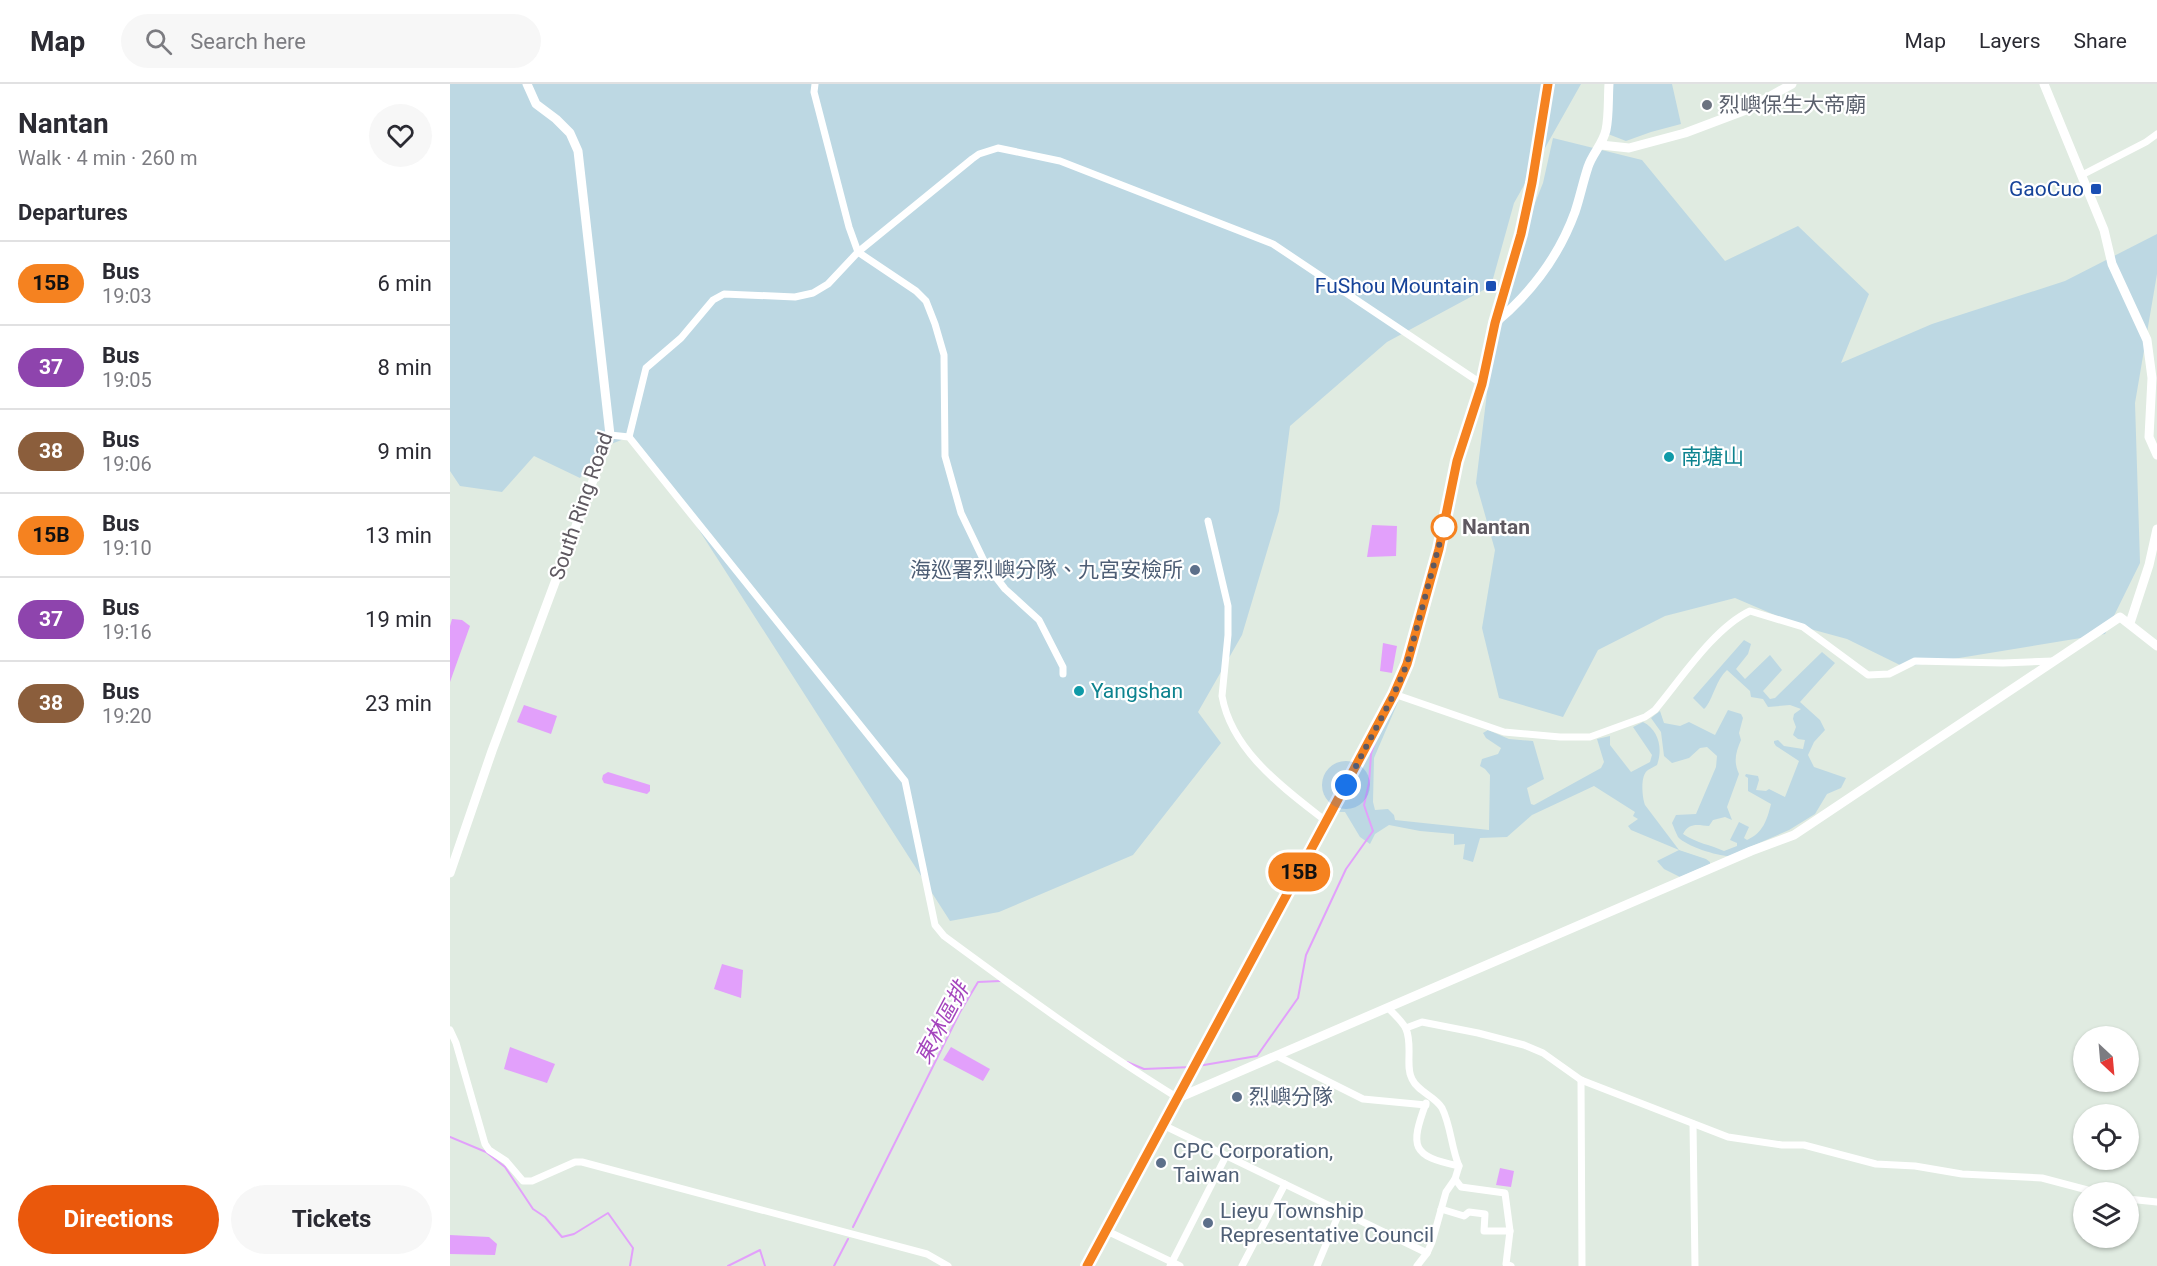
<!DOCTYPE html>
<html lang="en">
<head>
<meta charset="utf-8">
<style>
  :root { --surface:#fff; --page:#f7f7f7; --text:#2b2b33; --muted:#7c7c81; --line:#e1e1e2; --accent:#ea580c }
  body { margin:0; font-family:Roboto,"Noto Sans TC",sans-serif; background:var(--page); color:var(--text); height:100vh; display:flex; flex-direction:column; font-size:22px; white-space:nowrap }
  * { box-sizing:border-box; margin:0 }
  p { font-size:20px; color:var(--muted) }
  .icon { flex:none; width:33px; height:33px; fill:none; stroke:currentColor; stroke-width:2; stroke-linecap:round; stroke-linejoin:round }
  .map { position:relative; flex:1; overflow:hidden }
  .details { display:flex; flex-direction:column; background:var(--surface); width:450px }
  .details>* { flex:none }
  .badge { padding:0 12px; border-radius:20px; font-size:21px; line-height:39px }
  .needle { width:39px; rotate:154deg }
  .fabs { position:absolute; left:1623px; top:942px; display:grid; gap:12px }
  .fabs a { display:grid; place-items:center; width:66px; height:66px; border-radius:50%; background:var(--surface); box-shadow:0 2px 4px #0004; font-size:30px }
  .you { position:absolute; width:30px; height:30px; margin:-15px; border:4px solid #fff; border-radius:50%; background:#1a73e8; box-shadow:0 0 0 9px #1a73e833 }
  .map>.badge { position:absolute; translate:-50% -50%; box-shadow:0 0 0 3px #fff }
  h2 { padding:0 18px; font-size:22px; line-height:54px }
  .round { display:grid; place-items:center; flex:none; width:63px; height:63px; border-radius:32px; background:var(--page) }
  .headline { display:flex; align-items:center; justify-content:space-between; height:102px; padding:0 18px }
  h1 { font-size:28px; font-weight:700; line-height:45px }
  .action { display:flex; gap:12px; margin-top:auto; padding:12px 18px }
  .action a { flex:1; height:69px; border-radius:36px; background:var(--accent); color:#fff; font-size:24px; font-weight:700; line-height:69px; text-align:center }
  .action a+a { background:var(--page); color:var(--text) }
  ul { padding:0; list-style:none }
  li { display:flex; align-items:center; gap:18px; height:84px; padding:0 18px; border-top:2px solid var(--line) }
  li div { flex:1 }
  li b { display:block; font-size:22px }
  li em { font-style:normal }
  li .badge { min-width:66px; font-weight:700; text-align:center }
  header { display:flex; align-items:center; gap:36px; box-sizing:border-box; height:84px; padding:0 30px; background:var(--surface); border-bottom:2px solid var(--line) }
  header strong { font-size:28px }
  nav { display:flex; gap:33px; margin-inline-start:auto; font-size:21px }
  .search { width:420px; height:54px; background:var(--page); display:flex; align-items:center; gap:15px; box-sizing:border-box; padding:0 21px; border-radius:33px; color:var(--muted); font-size:22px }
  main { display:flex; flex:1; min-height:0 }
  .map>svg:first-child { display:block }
</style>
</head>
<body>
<header>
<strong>Map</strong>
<div class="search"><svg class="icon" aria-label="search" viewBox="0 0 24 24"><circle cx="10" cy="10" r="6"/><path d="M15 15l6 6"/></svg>Search here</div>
<nav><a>Map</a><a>Layers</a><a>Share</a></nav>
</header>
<main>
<section class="details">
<div class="headline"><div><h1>Nantan</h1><p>Walk · 4 min · 260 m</p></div><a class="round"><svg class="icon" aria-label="heart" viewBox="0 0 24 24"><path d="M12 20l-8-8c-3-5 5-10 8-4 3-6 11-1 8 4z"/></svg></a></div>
<h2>Departures</h2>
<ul>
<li><span class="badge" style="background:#f58220;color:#111">15B</span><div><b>Bus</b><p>19:03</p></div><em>6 min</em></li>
<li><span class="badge" style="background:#8e44ad;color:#fff">37</span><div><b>Bus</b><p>19:05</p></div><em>8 min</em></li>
<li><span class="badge" style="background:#8b5e3c;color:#fff">38</span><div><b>Bus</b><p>19:06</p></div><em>9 min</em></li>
<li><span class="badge" style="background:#f58220;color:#111">15B</span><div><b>Bus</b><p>19:10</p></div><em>13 min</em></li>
<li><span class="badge" style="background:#8e44ad;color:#fff">37</span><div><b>Bus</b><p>19:16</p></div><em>19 min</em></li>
<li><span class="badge" style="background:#8b5e3c;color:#fff">38</span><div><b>Bus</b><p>19:20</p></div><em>23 min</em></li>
</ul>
<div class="action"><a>Directions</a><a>Tickets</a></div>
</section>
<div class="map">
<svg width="1707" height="1182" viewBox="0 0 1707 1182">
  <rect width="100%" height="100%" fill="#e0ebe1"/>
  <g fill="#bdd8e3">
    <path d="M0 0H1131L1064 119 1041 202 937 258 840 342 829 427 792 551 748 628 771 659 683 771 549 828 500 837 233 421 179 353 156 362 130 394 84 372 52 408 10 402 0 387Z"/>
    <path d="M1162 0H1222L1231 40 1201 48 1176 57 1158 50Z"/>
    <path d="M1103 54 1192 76 1275 177 1348 142 1419 210 1391 279 1482 240 1615 197 1707 150V190L1685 319 1690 479 1655 550 1454 583 1397 555 1353 543 1285 514 1215 532 1148 566 1113 633 1049 614 1032 544 1045 466 1026 399 1040 284 1065 169 1093 99Z"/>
    <path d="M1294 556 1301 560 1298 570 1286 585 1295 595 1320 571 1332 586 1313 607 1320 615 1325 614 1372 568 1385 579 1350 618 1370 636 1375 646 1364 658 1358 671 1364 683 1396 694 1391 704 1377 710 1365 730 1339 746 1279 772C1267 772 1236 762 1228 753 1226 749 1224 744 1222 739L1226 731 1246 730 1266 683 1267 672 1257 663 1250 664 1239 674 1222 679 1214 672 1211 648 1201 634 1210 627 1214 639 1230 642 1239 638 1265 651 1278 626 1291 630 1293 634 1289 649 1291 656C1286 668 1283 677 1289 690L1277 723 1282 736 1275 733 1263 736 1259 742C1248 741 1239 738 1233 750 1246 759 1261 761 1274 767L1287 762V759L1280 756 1289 738 1299 743 1294 754 1297 756C1313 749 1317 736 1321 720L1298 707V694L1295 692 1296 690 1308 692 1309 696 1306 706 1316 707 1319 705 1335 713 1349 677 1326 662 1324 659V657L1328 656 1334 662 1353 665 1355 656 1348 655 1343 651 1346 643 1343 635 1344 630 1351 625 1340 621 1318 623 1313 615 1301 613 1300 607 1277 586C1266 596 1264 612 1256 623L1254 625 1243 614Z"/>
    <path d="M945 618H948L924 674 923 718 925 726 938 725 944 731 945 736 1039 746 1040 691 1035 685 1030 682 1032 675 1048 670 1051 664 1036 654 1033 649 1038 646 1059 655 1083 657 1094 695 1077 704 1081 720 1084 721 1151 684 1154 678 1147 655 1160 652V661L1181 688 1200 678 1202 671 1183 643 1193 638C1209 646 1213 665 1207 681 1204 683 1201 684 1198 686 1190 691 1192 713 1195 721L1229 766 1256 775 1260 778V780L1230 793 1214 785 1207 777 1229 766 1181 746 1178 742 1188 735 1183 732 1185 728 1144 702 1082 731 1057 753 1030 754 1023 778 1013 775 1015 760 1004 761V750L970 747 939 741 925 750 920 760 910 753 895 728H888Z"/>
  </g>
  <g fill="#e2a0fb">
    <path d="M922 441 947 442 946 472 917 473Z"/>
    <path d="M2 535 12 536 20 542 0 598V542Z"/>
    <path d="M933 559 947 562 942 589 930 587Z"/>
    <path d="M74 621 107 632 101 650 67 638Z"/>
    <path d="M158 688 200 701V707L197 710 154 699 152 695 153 691Z"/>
    <path d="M272 880 293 886 291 914 264 905Z"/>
    <path d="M60 963 105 980 97 999 54 985Z"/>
    <path d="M501 963 540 985 533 997 493 976Z"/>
    <path d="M1050 1084 1064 1087 1061 1103 1046 1101Z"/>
    <path d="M0 1151 39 1153 47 1160 45 1171 0 1170Z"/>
  </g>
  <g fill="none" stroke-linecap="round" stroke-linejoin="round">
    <g stroke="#e2a0fb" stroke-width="2">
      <path d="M677 978 694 985 742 983"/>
      <path d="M748 982 807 972 848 914 856 871 896 785 923 747 914 721 919 699 921 670 927 652"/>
      <path d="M0 1053 36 1068 55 1083 83 1125 95 1133 112 1153 124 1150 158 1129 183 1164 180 1182"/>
      <path d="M403 1143 510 928 528 898 550 897"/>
      <path d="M278 1182 310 1166 315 1182"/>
      <path d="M384 1182 398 1155"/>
    </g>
    <g stroke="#fff" stroke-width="7">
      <path d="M365 0 364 8 399 143 408 168 466 207 476 217 485 240 494 271 495 372 511 429 535 479 555 505 589 536 613 583V590"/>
      <path d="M1632 91 1696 58 1707 50"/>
      <path d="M160 351 179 353 455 697 485 841 494 852C570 908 647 964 728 1014"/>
      <path d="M179 353 196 284 231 254 263 216 274 210 345 213 363 209 378 200 408 168 522 75 529 70 548 64 610 77 823 160 1032 300"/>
      <path d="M758 437 778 522V551L772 612C782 668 835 705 877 738"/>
      <path d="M944 610 1054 648 1110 653H1140L1195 633 1205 626C1231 595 1264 544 1300 527L1353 543 1418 591 1439 590 1465 577 1553 579 1603 577"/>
      <path d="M938 924C944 930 953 938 956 945 963 961 955 983 962 995 968 1008 985 1012 992 1024 1001 1042 1001 1063 1009 1082L1005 1095 996 1108 982 1158 977 1169 967 1182"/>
      <path d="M956 944 972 938 1028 949 1074 961 1093 969 1131 996 1278 1053 1332 1061H1354L1426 1080 1465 1082 1512 1090 1592 1094 1645 1108"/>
      <path d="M0 946 6 959 35 1060 39 1066 56 1077 73 1097H82L125 1078H132L477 1170 498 1182"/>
      <path d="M827 972 913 1015 976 1021"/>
      <path d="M1131 996 1132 1182"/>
      <path d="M976 1019C960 1063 961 1072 1009 1082"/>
      <path d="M1243 1040 1245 1182"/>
      <path d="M713 1041 977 1169"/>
      <path d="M1005 1095 1011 1103 1055 1109 1060 1147 1056 1180 1061 1182"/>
      <path d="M1678 1115 1707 1118"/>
      <path d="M991 1125 1014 1132 1019 1128 1035 1130 1034 1147H1060"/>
      <path d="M655 1146 730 1182"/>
      <path d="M720 1182 776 1072"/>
      <path d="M792 1182 835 1100"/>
      <path d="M867 1182 890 1127"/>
    </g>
    <g stroke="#fff" stroke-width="9">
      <path d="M1594 0 1654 146 1662 180 1697 256 1702 294 1699 353 1707 371"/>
      <path d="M1151 61 1179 64 1235 49 1296 26 1342 0"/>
      <path d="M1045 239C1081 209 1109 172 1125 128 1130 113 1133 98 1138 83 1142 70 1153 60 1156 46 1159 32 1158 15 1159 0"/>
      <path d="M1680 539 1699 481 1707 445"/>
      <path d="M0 789 42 667 160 351 128 67 120 49 106 35 86 20 77 0"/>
      <path d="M728 1014 1301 767 1344 751 1670 533 1707 562"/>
      <path d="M637 1182 877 738 944 610 957 580 989 465 1007 377 1032 300 1045 239 1071 150 1082 99 1098 0"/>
    </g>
  </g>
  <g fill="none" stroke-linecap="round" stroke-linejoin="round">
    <defs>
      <path id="line" d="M637 1182 886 719 944 610 957 580 989 465 1007 377 1032 300 1045 239 1071 150 1082 99 1098 0"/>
    </defs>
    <use href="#line" stroke="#fff" stroke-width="14"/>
    <use href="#line" stroke="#f58220" stroke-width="9"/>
    <path stroke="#5f5961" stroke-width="6" stroke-dasharray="0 10.8" d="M896 701 944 610 957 580 994 443"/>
  </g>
  <circle fill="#6b7280" stroke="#fff" stroke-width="2" cx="1257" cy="21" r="6"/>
  <g fill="#1a4fb4" stroke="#fff" stroke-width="2">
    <rect x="1640" y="99" width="12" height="12" rx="3"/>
    <rect x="1035" y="196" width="12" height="12" rx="3"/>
  </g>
  <g fill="#0f9aa8" stroke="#fff" stroke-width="2">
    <circle cx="1219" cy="373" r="6"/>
    <circle cx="629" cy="607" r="6"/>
  </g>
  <circle fill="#fff" stroke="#f58220" stroke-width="3" cx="994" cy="443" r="12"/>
  <g fill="#5c6f8a" stroke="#fff" stroke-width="2">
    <circle cx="745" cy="486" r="6"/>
    <circle cx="787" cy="1013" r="6"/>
    <circle cx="711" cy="1079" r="6"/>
    <circle cx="758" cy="1139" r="6"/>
  </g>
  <g text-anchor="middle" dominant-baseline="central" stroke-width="4.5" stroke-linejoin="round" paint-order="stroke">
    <g font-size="21" fill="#5b616d" stroke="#fff" text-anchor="start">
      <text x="1269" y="21">烈嶼保生大帝廟</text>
    </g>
    <g font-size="21" fill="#164399" stroke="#fff" text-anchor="end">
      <text x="1634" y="105">GaoCuo</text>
      <text x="1029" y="202">FuShou Mountain</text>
    </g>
    <g font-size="21" fill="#0d838f" stroke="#fff" text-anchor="start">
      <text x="1231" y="373">南塘山</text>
      <text x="641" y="607">Yangshan</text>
    </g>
    <g font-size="21" fill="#5f5961" stroke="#fff">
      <text transform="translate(131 422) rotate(-71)">South Ring Road</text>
    </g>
    <g font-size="21" font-weight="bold" fill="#5f5961" stroke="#fff" text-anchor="start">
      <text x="1012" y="443">Nantan</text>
    </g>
    <g font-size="21" fill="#4e5e75" stroke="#fff" text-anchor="start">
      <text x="733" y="486" text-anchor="end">海巡署烈嶼分隊、九宮安檢所</text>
      <text x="799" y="1013">烈嶼分隊</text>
      <text x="723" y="1067">CPC Corporation,<tspan x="723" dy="24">Taiwan</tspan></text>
      <text x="770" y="1127">Lieyu Township<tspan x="770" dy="24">Representative Council</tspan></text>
    </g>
    <g font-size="22" font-style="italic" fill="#a445bd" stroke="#fff">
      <text transform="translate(492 939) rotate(-62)">東林區排</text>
    </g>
  </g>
</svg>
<div class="fabs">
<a><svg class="needle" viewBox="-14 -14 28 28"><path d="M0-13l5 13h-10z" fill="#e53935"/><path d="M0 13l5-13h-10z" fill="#7c7c81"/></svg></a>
<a><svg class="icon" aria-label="locate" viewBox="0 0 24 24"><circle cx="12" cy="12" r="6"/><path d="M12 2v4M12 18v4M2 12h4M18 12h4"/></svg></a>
<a><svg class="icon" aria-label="layers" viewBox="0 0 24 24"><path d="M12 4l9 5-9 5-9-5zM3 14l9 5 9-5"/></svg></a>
</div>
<div class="you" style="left:896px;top:701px"></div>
<b class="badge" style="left:849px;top:788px;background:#f58220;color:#111">15B</b>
</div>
</main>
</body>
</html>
